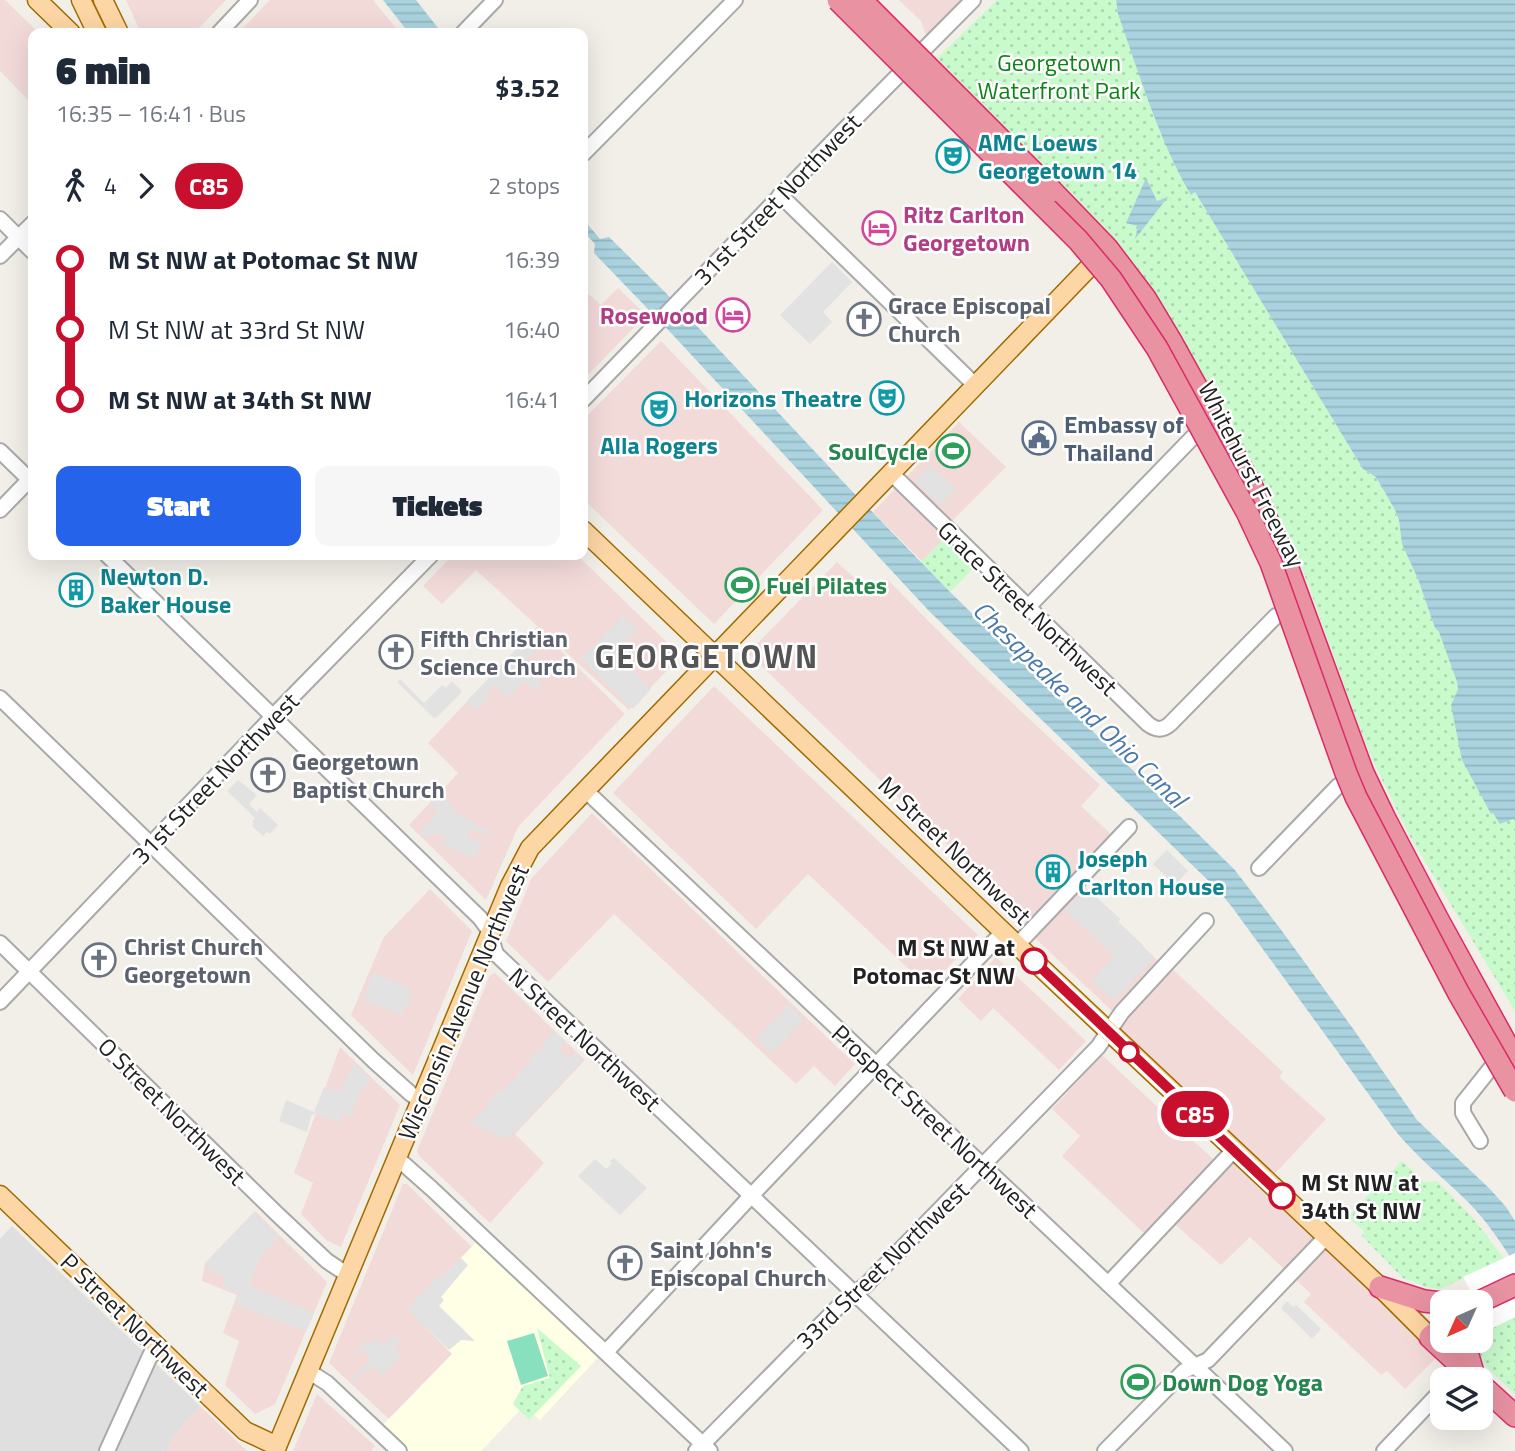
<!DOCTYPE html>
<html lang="en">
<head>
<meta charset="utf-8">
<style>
  :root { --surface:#fff; --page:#f6f6f7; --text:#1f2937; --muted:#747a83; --accent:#2563eb }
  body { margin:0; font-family:"Titillium Web",sans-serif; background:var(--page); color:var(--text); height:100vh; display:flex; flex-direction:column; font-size:26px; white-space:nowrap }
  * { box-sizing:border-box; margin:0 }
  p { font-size:23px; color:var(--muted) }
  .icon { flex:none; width:38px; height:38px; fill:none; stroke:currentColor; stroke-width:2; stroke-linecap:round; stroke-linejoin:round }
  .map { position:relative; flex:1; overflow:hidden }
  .details { position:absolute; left:28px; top:28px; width:560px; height:532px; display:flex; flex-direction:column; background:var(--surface); border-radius:14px; box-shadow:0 7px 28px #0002 }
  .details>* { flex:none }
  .badge { padding:0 14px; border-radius:23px; font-size:24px; line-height:46px }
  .needle { width:46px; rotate:225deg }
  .buttons { position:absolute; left:1430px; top:1290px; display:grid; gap:14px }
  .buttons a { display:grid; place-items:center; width:63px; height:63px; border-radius:14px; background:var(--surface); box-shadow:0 7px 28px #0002; font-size:35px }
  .map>.badge { position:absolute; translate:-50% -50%; box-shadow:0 0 0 4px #fff }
  .legs { display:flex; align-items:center; gap:10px; height:77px; padding:0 28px; font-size:23px }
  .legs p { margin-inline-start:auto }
  .headline { display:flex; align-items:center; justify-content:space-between; height:119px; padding:0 28px }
  h1 { font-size:38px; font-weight:800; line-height:52px }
  .primary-button { display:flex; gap:14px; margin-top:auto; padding:14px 28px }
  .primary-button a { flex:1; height:80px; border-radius:14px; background:var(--accent); color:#fff; font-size:28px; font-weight:800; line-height:80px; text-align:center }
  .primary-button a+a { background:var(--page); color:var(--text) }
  ul { padding:0 28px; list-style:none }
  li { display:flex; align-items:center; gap:24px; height:70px; font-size:26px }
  li i { display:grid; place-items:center; width:10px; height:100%; margin:0 9px; background:currentColor }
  li i::after { content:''; width:18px; height:18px; margin:-9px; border:5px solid; border-radius:50%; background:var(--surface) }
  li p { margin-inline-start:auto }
  li:first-child i { background:linear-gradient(#0000 50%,currentColor 0) }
  li:last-child i { background:linear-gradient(currentColor 50%,#0000 0) }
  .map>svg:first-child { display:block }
</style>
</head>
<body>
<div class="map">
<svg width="1515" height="1451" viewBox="0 0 1515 1451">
  <defs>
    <pattern id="park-dots" width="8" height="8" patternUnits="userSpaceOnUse" patternTransform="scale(1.75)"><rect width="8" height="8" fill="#c8facc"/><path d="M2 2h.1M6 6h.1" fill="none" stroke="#acd6af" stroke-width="1.8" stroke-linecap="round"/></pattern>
    <pattern id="water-rules" width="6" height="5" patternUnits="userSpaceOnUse" patternTransform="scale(1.75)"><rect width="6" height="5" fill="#aad3df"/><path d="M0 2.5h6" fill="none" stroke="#92b5bf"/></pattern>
  </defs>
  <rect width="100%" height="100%" fill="#f2efe9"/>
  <path fill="#e0dfdf" d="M12 1226 200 1406 173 1436 167 1451H0V1239Z"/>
  <g fill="#f2dad9">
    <path d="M0 0H5L39 33H33V105L0 71Z"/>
    <path d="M126 0H226L194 33H141Z"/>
    <path d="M270 0H373L400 33H238Z"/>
    <path d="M899 0H973L929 44 921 21Z"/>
    <path d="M618 288 646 315 583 380V293L585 291 601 305Z"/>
    <path d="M661 341 823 510 714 624 583 499V420Z"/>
    <path d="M959 422 1006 467 943 530 948 535 922 561 873 512Z"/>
    <path d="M453 555H577L675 650 678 659 629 710 476 570 442 604 423 586Z"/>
    <path d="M837 562 871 593 887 579 976 669 1100 785 1081 806 1114 837 1029 923 748 653Z"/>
    <path d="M537 627 625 714 518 827 486 900 409 825 458 773 428 743Z"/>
    <path d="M714 686 978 935 929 988 808 874 756 929 613 793Z"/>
    <path d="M592 813 855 1064 835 1086 814 1066 796 1084 614 914 548 982 506 941 531 879Z"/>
    <path d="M1083 885 1120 919 1118 922 1159 962 1112 1011 1034 937Z"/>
    <path d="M430 889 472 931 413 1075 351 1015 384 937Z"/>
    <path d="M996 957 1086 1041 1059 1070 993 1008 981 1021 958 999Z"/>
    <path d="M1167 964 1283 1072 1279 1077 1326 1119 1268 1181 1444 1350 1405 1389 1387 1371 1381 1375 1304 1302 1311 1294 1250 1237 1221 1265 1169 1219 1234 1150 1108 1031Z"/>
    <path d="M495 973 585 1060 515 1134 544 1163 490 1223 420 1157 417 1151 490 975Z"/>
    <path d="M340 1047 400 1105 341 1247 326 1240 301 1214 313 1183 294 1173Z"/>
    <path d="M1102 1055 1215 1161 1146 1235 1062 1156 1080 1136 1052 1109Z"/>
    <path d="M403 1184H407L472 1247 410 1311 452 1354 389 1419 329 1363Z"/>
    <path d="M255 1211 327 1282 275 1404 255 1414 225 1385 239 1341 223 1333 237 1295 202 1281 205 1263Z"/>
    <path d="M317 1394 375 1446 371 1451H293Z"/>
    <path d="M200 1406 247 1451H167L173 1436Z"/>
  </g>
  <path fill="#ffffe5" d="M482 1236 604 1351 540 1420 524 1406 481 1451H399L377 1431 452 1354 410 1311Z"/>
  <g fill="url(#park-dots)">
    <path d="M997 0H1116L1118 14 1191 195 1195 192 1363 469 1376 477 1395 510 1400 524 1402 544 1418 579 1435 628 1439 632 1457 682 1458 689 1451 705 1493 813 1514 818 1515 821V1011L1409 835 1373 761 1360 729 1293 543 1188 353 1129 257 937 58Z"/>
    <path d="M947 536 975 567 950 592 920 563Z"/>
    <path d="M1402 1161 1424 1182 1437 1181 1473 1218 1505 1260 1440 1289 1426 1287 1403 1278 1362 1236 1364 1231 1347 1217Z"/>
    <path d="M1515 1316V1394L1481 1362 1477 1356 1475 1341 1480 1340 1481 1334 1499 1322Z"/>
    <path d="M537 1328 581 1366 529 1420 513 1404 523 1386 550 1378Z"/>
  </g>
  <path fill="#88e0be" d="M534 1333 548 1376 521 1385 507 1341Z"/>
  <g fill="#e2e2e2">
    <path d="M832 262 852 282 823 312 832 322 810 344 780 315Z"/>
    <path d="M930 465 956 489 940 505 915 480Z"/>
    <path d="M623 616 638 630 615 653 651 689 633 709 581 659Z"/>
    <path d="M537 627 540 630 528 642 536 651 524 664 543 682 535 691 524 681 508 698 495 685 486 694 489 698 476 710 467 701Z"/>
    <path d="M400 679 424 703 442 685 446 688 452 681 461 690V693L436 718 433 717 397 682Z"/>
    <path d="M238 780 257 795 249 804 257 812 260 808 278 825 270 834 267 832 263 836 252 826 254 823 252 822 255 818 227 791Z"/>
    <path d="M440 794 446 798 456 812 488 831 486 835 470 829 467 837 482 843 475 858 441 844 446 838 443 836 430 834 425 838 419 833 437 814 436 813 438 810 433 806 431 807 429 805Z"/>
    <path d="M1167 850 1188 871 1175 885 1153 864Z"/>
    <path d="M1086 888 1120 919 1118 922 1143 945 1142 947 1154 958 1114 1001 1092 981 1114 956 1065 910Z"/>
    <path d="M373 973 412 988 408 998 410 1000 408 1007 405 1006 402 1015 363 1000Z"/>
    <path d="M789 1004 804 1019 772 1053 756 1038Z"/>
    <path d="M554 1031 566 1042 559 1050 568 1058 576 1053 583 1060 508 1139 470 1124 500 1090 502 1091 531 1061 535 1051 540 1052 544 1042Z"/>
    <path d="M354 1063 370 1078 364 1090H361L352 1112 355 1113 353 1116 343 1113 339 1123 315 1113 311 1116 307 1132 279 1121 286 1100 314 1112 324 1087 340 1092Z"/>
    <path d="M614 1158 647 1188 620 1215 578 1176 595 1159 606 1169 612 1163 610 1161Z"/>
    <path d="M254 1213 279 1237 262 1255 249 1285 314 1313 306 1332 235 1304 239 1294 222 1287 225 1277 208 1271 207 1262Z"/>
    <path d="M461 1258 468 1265 441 1297 444 1300 439 1306 475 1341 461 1340 449 1350 407 1309 439 1275 442 1277 455 1264 457 1259Z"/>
    <path d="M1287 1301 1293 1307 1296 1305 1321 1329 1312 1339 1281 1308Z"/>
    <path d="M394 1335 401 1342 394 1349 401 1356 383 1375 373 1366 367 1372 365 1370 353 1382 350 1380 371 1358 363 1351 358 1355 356 1354 359 1348H362L366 1341 372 1343 375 1338 383 1345Z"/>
  </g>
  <g fill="url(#water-rules)">
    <path d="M383 0H416L442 33H409Z"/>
    <path d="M1116 0H1515V821L1513 819 1500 824 1493 813 1491 814 1462 760 1451 705 1458 689 1457 682 1439 632 1435 628 1418 579 1402 544 1399 520 1395 510 1376 477 1363 469 1195 192 1191 195C1159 141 1139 73 1118 14Z"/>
    <path d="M1146 178 1157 201 1168 197 1135 239 1138 226 1126 223Z"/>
    <path d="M583 219 600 239 609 237 665 292 849 488 950 592 1234 869 1279 927 1354 1030 1417 1120 1490 1189 1506 1207 1515 1221V1264C1501 1243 1487 1221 1469 1203 1444 1178 1416 1157 1394 1129L1232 907 1217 889 929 611 672 334 594 253 595 244 583 231Z"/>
  </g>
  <path fill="#fff" d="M1515 1253V1317L1491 1329 1463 1277Z"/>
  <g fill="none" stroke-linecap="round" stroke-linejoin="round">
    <defs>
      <g id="minor">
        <path d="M219 33 250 0"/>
        <path d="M463 33 495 0"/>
        <path d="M583 154 735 0"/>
        <path d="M780 195 975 385"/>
        <path d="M0 219 33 252"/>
        <path d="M0 256 33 223"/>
        <path d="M583 400 843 131 973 0"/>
        <path d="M0 451 33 483"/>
        <path d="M891 473 1148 724C1156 730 1162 731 1170 724L1276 616"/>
        <path d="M0 510 33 476"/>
        <path d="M107 555 480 918 488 929 496 954 1021 1451"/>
        <path d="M1028 607 1193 437"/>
        <path d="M0 698 374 1061 411 1094 420 1100"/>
        <path d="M585 790 1285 1451"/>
        <path d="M1259 868 1338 786"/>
        <path d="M0 943 277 1214 327 1261 348 1275"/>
        <path d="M1017 945 1129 827"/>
        <path d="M0 1002 283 706 431 555"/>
        <path d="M1480 1141 1463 1113V1103L1502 1054"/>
        <path d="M397 1158 432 1189 710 1451"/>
        <path d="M1108 1284 1234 1150"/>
        <path d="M606 1352 751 1196 1003 932"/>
        <path d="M308 1371 327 1383 399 1451"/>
        <path d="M107 1451 155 1345"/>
        <path d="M696 1451 843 1302 866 1285 1098 1047 1122 1012 1206 921"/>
        <path d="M1105 1451 1184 1371 1208 1360 1326 1237"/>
        <path d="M1384 1451 1442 1390"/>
      </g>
      <g id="major">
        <path d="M37 0 71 33"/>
        <path d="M81 0 97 33"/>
        <path d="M103 0 119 33"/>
        <path d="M583 530 1017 945 1380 1287 1430 1337"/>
        <path d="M0 1195 245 1431 277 1446"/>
        <path d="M275 1451 510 886 530 848 1101 255 1096 251"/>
      </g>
      <g id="highway">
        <path d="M1052 191 1107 248 1145 298 1172 343 1252 487 1283 555 1363 773 1384 817 1437 918 1515 1060"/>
        <path d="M1380 1287 1424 1301 1442 1303"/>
        <path d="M1479 1302 1515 1285"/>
        <path d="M1442 1327 1430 1337 1475 1379"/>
        <path d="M1466 1340 1467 1352 1474 1376"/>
        <path d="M1480 1384 1515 1416"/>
      </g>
    </defs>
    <use href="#minor" stroke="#a9a9a9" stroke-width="18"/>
    <use href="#major" stroke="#a06b00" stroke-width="21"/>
    <use href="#highway" stroke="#dc2a67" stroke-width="24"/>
    <use href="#minor" stroke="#fff" stroke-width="14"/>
    <use href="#major" stroke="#fcd6a4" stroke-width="18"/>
    <use href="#highway" stroke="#e892a2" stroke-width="21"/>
    <defs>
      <g id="highway-bridge">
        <path d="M838 0 1078 240 1111 279 1157 348 1247 512 1271 563 1346 773 1356 797 1458 992 1515 1091"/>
        <path d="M861 0 1052 191"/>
      </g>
    </defs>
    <use href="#highway-bridge" stroke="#dc2a67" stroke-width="24" stroke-linecap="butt"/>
    <use href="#highway-bridge" stroke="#e892a2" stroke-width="21"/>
  </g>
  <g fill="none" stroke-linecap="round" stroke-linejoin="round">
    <defs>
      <path id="line-1" d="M1034 961 1282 1196"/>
    </defs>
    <use href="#line-1" stroke="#fff" stroke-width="16"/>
    <use href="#line-1" stroke="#c8102e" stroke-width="10"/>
  </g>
  <defs>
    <symbol id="theatre-ring" viewBox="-11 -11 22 22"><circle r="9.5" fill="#fff" stroke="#0f9aa8" stroke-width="1.5"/><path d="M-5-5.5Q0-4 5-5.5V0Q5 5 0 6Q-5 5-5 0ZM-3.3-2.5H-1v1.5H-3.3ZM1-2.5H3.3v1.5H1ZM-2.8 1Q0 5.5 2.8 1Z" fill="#0f9aa8"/></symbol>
    <symbol id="hotel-ring" viewBox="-11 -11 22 22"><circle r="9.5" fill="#fff" stroke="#d1479c" stroke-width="1.5"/><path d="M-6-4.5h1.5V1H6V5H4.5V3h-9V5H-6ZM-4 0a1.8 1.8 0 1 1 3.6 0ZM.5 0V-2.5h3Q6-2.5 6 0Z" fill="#d1479c"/></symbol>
    <symbol id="church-ring" viewBox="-11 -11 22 22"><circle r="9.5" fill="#fff" stroke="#6b7280" stroke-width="1.5"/><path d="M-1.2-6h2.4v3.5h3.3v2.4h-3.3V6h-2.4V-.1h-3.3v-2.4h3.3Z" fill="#6b7280"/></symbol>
    <symbol id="civic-ring" viewBox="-11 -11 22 22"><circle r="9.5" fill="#fff" stroke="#5c6f8a" stroke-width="1.5"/><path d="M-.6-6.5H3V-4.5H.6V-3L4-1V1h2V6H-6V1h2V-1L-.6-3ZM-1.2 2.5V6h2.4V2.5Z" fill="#5c6f8a"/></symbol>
    <symbol id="stadium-ring" viewBox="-11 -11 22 22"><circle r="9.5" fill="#fff" stroke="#2e9e5b" stroke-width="1.5"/><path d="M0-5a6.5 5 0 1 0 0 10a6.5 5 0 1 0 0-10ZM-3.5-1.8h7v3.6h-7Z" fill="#2e9e5b"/></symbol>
    <symbol id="building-ring" viewBox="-11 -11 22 22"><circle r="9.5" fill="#fff" stroke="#0f9aa8" stroke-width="1.5"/><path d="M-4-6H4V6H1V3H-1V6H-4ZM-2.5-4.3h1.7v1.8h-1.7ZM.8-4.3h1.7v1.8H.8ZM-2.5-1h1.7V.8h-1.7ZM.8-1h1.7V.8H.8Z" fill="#0f9aa8"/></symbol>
  </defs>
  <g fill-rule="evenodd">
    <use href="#theatre-ring" x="934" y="137" width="38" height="38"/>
    <use href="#hotel-ring" x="860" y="209" width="38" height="38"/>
    <use href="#hotel-ring" x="714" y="296" width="38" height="38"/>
    <use href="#church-ring" x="845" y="300" width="38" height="38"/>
    <use href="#theatre-ring" x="868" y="379" width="38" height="38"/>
    <use href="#theatre-ring" x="640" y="390" width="38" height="38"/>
    <use href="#civic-ring" x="1020" y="419" width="38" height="38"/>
    <use href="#stadium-ring" x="934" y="432" width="38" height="38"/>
    <use href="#stadium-ring" x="723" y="566" width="38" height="38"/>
    <use href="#building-ring" x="57" y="571" width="38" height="38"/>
    <use href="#church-ring" x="377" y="633" width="38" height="38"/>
    <use href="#church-ring" x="249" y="756" width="38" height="38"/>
    <use href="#building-ring" x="1034" y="853" width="38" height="38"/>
    <use href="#church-ring" x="80" y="941" width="38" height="38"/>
    <use href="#church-ring" x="606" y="1244" width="38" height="38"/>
    <use href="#stadium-ring" x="1119" y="1363" width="38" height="38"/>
  </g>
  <g fill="#fff" stroke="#c8102e" stroke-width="3.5">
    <circle cx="1034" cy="961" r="12"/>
    <circle cx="1129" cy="1052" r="9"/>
    <circle cx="1282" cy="1196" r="12"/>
  </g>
  <g text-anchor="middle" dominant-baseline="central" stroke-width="5" stroke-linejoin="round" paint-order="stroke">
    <g font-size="24" fill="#0c8416" stroke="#fff">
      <text x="1059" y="62">Georgetown<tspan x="1059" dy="28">Waterfront Park</tspan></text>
    </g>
    <g font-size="24" font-weight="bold" fill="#0d838f" stroke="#fff" text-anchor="start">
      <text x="978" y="142">AMC Loews<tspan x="978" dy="28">Georgetown 14</tspan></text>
      <text x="862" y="398" text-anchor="end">Horizons Theatre</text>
      <text x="659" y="445" text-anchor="middle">Alla Rogers</text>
      <text x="100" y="576">Newton D.<tspan x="100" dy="28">Baker House</tspan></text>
      <text x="1078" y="858">Joseph<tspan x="1078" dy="28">Carlton House</tspan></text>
    </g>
    <g font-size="24" fill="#222" stroke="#fff">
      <text transform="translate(777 199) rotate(-46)">31st Street Northwest</text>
      <text transform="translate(1252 474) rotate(63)">Whitehurst Freeway</text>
      <text transform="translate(1028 608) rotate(44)">Grace Street Northwest</text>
      <text transform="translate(215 778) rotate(-46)">31st Street Northwest</text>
      <text transform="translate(955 850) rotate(44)">M Street Northwest</text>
      <text transform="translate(463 1002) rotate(-67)">Wisconsin Avenue Northwest</text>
      <text transform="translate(585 1039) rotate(43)">N Street Northwest</text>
      <text transform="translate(172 1111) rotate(45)">O Street Northwest</text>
      <text transform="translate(935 1121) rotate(43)">Prospect Street Northwest</text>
      <text transform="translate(882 1265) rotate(-44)">33rd Street Northwest</text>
      <text transform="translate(135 1325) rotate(44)">P Street Northwest</text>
    </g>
    <g font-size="24" font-weight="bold" fill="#b23c85" stroke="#fff" text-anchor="start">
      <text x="903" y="214">Ritz Carlton<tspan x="903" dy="28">Georgetown</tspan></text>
      <text x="708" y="315" text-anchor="end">Rosewood</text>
    </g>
    <g font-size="24" font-weight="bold" fill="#5b616d" stroke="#fff" text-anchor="start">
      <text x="888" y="305">Grace Episcopal<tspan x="888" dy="28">Church</tspan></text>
      <text x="420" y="638">Fifth Christian<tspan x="420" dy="28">Science Church</tspan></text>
      <text x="292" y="761">Georgetown<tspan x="292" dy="28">Baptist Church</tspan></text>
      <text x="124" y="946">Christ Church<tspan x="124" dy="28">Georgetown</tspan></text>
      <text x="650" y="1249">Saint John's<tspan x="650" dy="28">Episcopal Church</tspan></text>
    </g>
    <g font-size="24" font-weight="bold" fill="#4e5e75" stroke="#fff" text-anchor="start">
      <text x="1064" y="424">Embassy of<tspan x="1064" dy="28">Thailand</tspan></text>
    </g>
    <g font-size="24" font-weight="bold" fill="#27864d" stroke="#fff" text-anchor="start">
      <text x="928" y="451" text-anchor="end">SoulCycle</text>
      <text x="766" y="585">Fuel Pilates</text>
      <text x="1162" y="1382">Down Dog Yoga</text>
    </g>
    <g font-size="24" font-weight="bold" fill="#222" stroke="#fff" text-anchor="end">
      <text x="1015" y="947">M St NW at<tspan x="1015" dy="28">Potomac St NW</tspan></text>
      <text x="1301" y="1182" text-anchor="start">M St NW at<tspan x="1301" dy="28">34th St NW</tspan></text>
    </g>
    <g font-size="26" font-style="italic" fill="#4a7aab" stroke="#fff">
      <text transform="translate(1080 704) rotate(44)">Chesapeake and Ohio Canal</text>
    </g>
    <g font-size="32" font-weight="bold" letter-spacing="2" fill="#555" stroke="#fff">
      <text x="707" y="656">GEORGETOWN</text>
    </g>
  </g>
</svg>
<div class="buttons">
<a><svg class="needle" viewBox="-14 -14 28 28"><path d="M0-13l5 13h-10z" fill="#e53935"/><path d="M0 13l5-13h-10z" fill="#747a83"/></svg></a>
<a><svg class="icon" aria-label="layers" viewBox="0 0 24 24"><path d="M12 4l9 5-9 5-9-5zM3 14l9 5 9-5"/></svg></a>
</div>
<b class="badge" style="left:1195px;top:1114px;background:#c8102e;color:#fff">C85</b>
<section class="details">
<div class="headline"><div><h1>6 min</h1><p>16:35 – 16:41 · Bus</p></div><b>$3.52</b></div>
<div class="legs"><svg class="icon" aria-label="walk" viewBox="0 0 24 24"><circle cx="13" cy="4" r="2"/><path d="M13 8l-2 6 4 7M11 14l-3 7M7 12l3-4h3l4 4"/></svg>4<svg class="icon" aria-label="forward" viewBox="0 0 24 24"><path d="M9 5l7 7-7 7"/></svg><b class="badge" style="background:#c8102e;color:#fff">C85</b><p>2 stops</p></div>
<ul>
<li><i style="color:#c8102e"></i><b>M St NW at Potomac St NW</b><p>16:39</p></li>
<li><i style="color:#c8102e"></i><span>M St NW at 33rd St NW</span><p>16:40</p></li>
<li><i style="color:#c8102e"></i><b>M St NW at 34th St NW</b><p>16:41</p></li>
</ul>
<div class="primary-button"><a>Start</a><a>Tickets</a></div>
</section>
</div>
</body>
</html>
